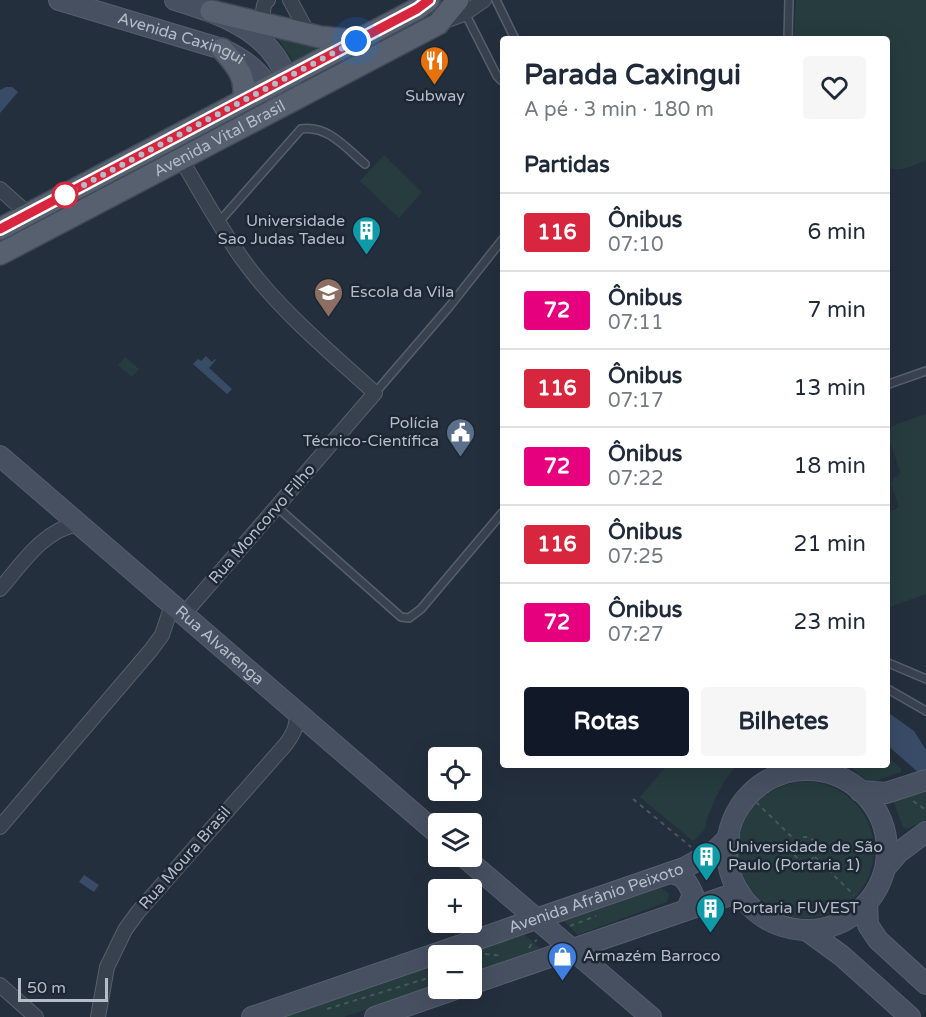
<!DOCTYPE html>
<html lang="pt">
<head>
<meta charset="utf-8">
<style>
  :root { --surface:#fff; --page:#f6f6f7; --text:#1f2937; --muted:#747a83; --line:#e0e1e3; --accent:#111827 }
  body { margin:0; font-family:"Varela Round",sans-serif; background:var(--page); color:var(--text); height:100vh; display:flex; flex-direction:column; font-size:22px; white-space:nowrap }
  * { box-sizing:border-box; margin:0 }
  p { font-size:20px; color:var(--muted) }
  .icon { flex:none; width:33px; height:33px; fill:none; stroke:currentColor; stroke-width:2; stroke-linecap:round; stroke-linejoin:round }
  .map { position:relative; flex:1; overflow:hidden }
  .details { position:absolute; left:500px; top:36px; width:390px; height:732px; display:flex; flex-direction:column; background:var(--surface); border-radius:6px; box-shadow:0 6px 24px #0002 }
  .details>* { flex:none }
  .badge { padding:0 12px; border-radius:4px; font-size:21px; line-height:39px }
  .fabs { position:absolute; left:428px; top:747px; display:grid; gap:12px }
  .fabs a { display:grid; place-items:center; width:54px; height:54px; border-radius:6px; background:var(--surface); box-shadow:0 6px 24px #0002; font-size:30px }
  .scale { position:absolute; left:18px; bottom:15px; width:90px; box-sizing:border-box; padding-left:6px; border:3px solid #b4bcc9; border-top:0; font-size:16px; line-height:21px; white-space:nowrap; color:#b4bcc9; -webkit-text-stroke:4px #1d2633; paint-order:stroke }
  .you { position:absolute; width:30px; height:30px; margin:-15px; border:4px solid #fff; border-radius:50%; background:#1a73e8; box-shadow:0 0 0 9px #1a73e833 }
  .map>.badge { position:absolute; translate:-50% -50%; box-shadow:0 0 0 3px #fff }
  h2 { padding:0 24px; font-size:22px; line-height:54px }
  .round { display:grid; place-items:center; flex:none; width:63px; height:63px; border-radius:6px; background:var(--page) }
  .summary { display:flex; align-items:center; justify-content:space-between; height:102px; padding:0 24px }
  h1 { font-size:28px; font-weight:800; line-height:45px }
  .primary-button { display:flex; gap:12px; margin-top:auto; padding:12px 24px }
  .primary-button a { flex:1; height:69px; border-radius:6px; background:var(--accent); color:#fff; font-size:24px; font-weight:800; line-height:69px; text-align:center }
  .primary-button a+a { background:var(--page); color:var(--text) }
  ul { padding:0; list-style:none }
  li { display:flex; align-items:center; gap:18px; height:78px; padding:0 24px; border-top:2px solid var(--line) }
  li div { flex:1 }
  li b { display:block; font-size:22px }
  li em { font-style:normal }
  li .badge { min-width:66px; font-weight:700; text-align:center }
  .map>svg:first-child { display:block }
</style>
</head>
<body>
<div class="map">
<svg width="926" height="1017" viewBox="0 0 926 1017">
  <rect width="100%" height="100%" fill="#242f3e"/>
  <g fill="#263c3f">
    <path d="M796 0H926V160C914 165 899 174 887 166L886 39H794Z"/>
    <path d="M409 23 411 28 307 83 304 78Z"/>
    <path d="M275 34 317 49 293 61Z"/>
    <path d="M236 114 239 119 0 245V238Z"/>
    <path d="M384 155 422 192 399 218 360 181Z"/>
    <path d="M125 357 139 369 132 377 118 365Z"/>
    <path d="M926 414V594L887 608V514L899 507 891 484 893 478 898 476 900 472 887 433 894 425Z"/>
    <path d="M887 757 901 768V772L870 783 848 765H886Z"/>
    <path d="M667 765H737L725 780 716 797 707 818 705 829 693 841 640 797Z"/>
    <circle cx="806" cy="850" r="68"/>
    <path d="M926 790V820L907 829 903 827 894 803 896 799Z"/>
    <path d="M661 888 669 894 667 902 578 935 563 920Z"/>
    <path d="M524 934 541 949 483 969 474 960 475 951Z"/>
    <path d="M438 963V985L344 1017H283Z"/>
  </g>
  <g fill="#394c67">
    <path d="M6 87H12L18 92 0 113V90Z"/>
    <path d="M206 356 212 362 215 359 216 360 209 368 232 389 227 394 193 364 198 359 201 361Z"/>
    <path d="M886 711 914 731 926 750V779L887 745Z"/>
    <path d="M84 875 99 885 94 892 79 882Z"/>
  </g>
  <g fill="none" stroke-linecap="round" stroke-linejoin="round">
    <defs>
      <g id="lane">
        <path d="M496 0 515 39"/>
        <path d="M465 13 497 76 502 81"/>
        <path d="M788 39 789 0"/>
        <path d="M219 222 301 129C328 125 346 148 365 164"/>
        <path d="M886 385 926 371"/>
        <path d="M375 393 449 307 502 240"/>
        <path d="M277 507 401 617 409 618 421 609 502 513"/>
        <path d="M886 662 926 679"/>
        <path d="M886 688 926 711"/>
      </g>
      <g id="street">
        <path d="M290 0 309 35"/>
        <path d="M442 22 464 14 484 0"/>
        <path d="M261 24 264 5 268 0"/>
        <path d="M181 159C201 193 220 228 243 260 280 311 329 351 375 393L184 614"/>
        <path d="M0 189 28 214"/>
        <path d="M0 589C22 564 43 530 78 524"/>
        <path d="M0 827 151 650 162 635 172 605"/>
        <path d="M0 985 36 1017"/>
        <path d="M98 1017 107 967 125 930 138 912 286 744C294 733 297 726 297 713"/>
      </g>
      <g id="secondary">
        <path id="s1" d="M59 0 222 49C252 63 265 78 281 106"/>
        <path d="M175 0C211 11 252 24 275 56 284 69 290 84 297 98"/>
        <path id="s2" d="M0 456 438 834"/>
        <circle cx="807" cy="850" r="80"/>
        <path d="M860 791 886 793 926 780"/>
        <path d="M463 856 651 1017"/>
        <path d="M886 867 898 853 926 832"/>
        <path d="M669 873C683 874 687 881 693 894L687 909"/>
        <path d="M867 904 868 925 878 940 926 984"/>
        <path d="M809 932 842 956 910 1017"/>
        <path d="M471 984 739 892"/>
        <path id="s3" d="M252 1017 684 868 716 850 729 837"/>
        <path d="M375 1017 458 988"/>
      </g>
      <g id="primary">
        <path d="M211 11 320 37 356 41"/>
        <path d="M222 49C236 65 248 78 243 100"/>
        <path d="M0 229 417 9 429 0"/>
        <path id="s4" d="M0 254 438 24 458 0"/>
      </g>
    </defs>
    <use href="#lane" stroke="#565f6c" stroke-width="10"/>
    <use href="#street" stroke="#565f6c" stroke-width="16"/>
    <use href="#secondary" stroke="#565f6c" stroke-width="22"/>
    <use href="#primary" stroke="#414a57" stroke-width="24"/>
    <g stroke="#44595c" stroke-width="2" stroke-dasharray="4.5 4.5" stroke-linecap="butt">
      <path d="M633 799 691 847"/>
      <path d="M913 801 926 810"/>
      <path d="M756 802 796 841"/>
      <circle cx="805" cy="849" r="12"/>
      <path d="M815 857 854 895"/>
      <path d="M570 926 596 916"/>
      <path d="M529 948 532 943 537 940"/>
      <path d="M485 954 503 956"/>
      <path d="M327 1009 438 975"/>
    </g>
    <use href="#lane" stroke="#38414e" stroke-width="7"/>
    <use href="#street" stroke="#38414e" stroke-width="14"/>
    <use href="#secondary" stroke="#465061" stroke-width="20"/>
    <use href="#primary" stroke="#56606e" stroke-width="21"/>
  </g>
  <g fill="none" stroke-linecap="round" stroke-linejoin="round">
    <defs>
      <path id="line" d="M0 229 417 9 429 0"/>
    </defs>
    <use href="#line" stroke="#fff" stroke-width="14"/>
    <use href="#line" stroke="#d7263d" stroke-width="9"/>
    <path stroke="#b4bcc9" stroke-width="6" stroke-dasharray="0 10.8" d="M65 195 356 41"/>
  </g>
  <defs>
    <symbol id="restaurant-pin" viewBox="-11 -11 22 30"><path d="M0 17L-7.5 6A9.5 9.5 0 1 1 7.5 6Z" fill="#e8710a" stroke="#1d2633"/><path d="M-5-6h1v4h1v-4h1v4h1v-4h1v5L-1.5 .5V6h-2V.5L-5-1ZM5-6V6H3V1.5H1.5Q1.5-4 5-6Z" fill="#fff"/></symbol>
    <symbol id="building-pin" viewBox="-11 -11 22 30"><path d="M0 17L-7.5 6A9.5 9.5 0 1 1 7.5 6Z" fill="#0f9aa8" stroke="#1d2633"/><path d="M-4-6H4V6H1V3H-1V6H-4ZM-2.5-4.3h1.7v1.8h-1.7ZM.8-4.3h1.7v1.8H.8ZM-2.5-1h1.7V.8h-1.7ZM.8-1h1.7V.8H.8Z" fill="#fff"/></symbol>
    <symbol id="school-pin" viewBox="-11 -11 22 30"><path d="M0 17L-7.5 6A9.5 9.5 0 1 1 7.5 6Z" fill="#8d6e63" stroke="#1d2633"/><path d="M0-5L7-2L0 1L-7-2ZM-4 1L0 2.5L4 1V4Q0 6-4 4Z" fill="#fff"/></symbol>
    <symbol id="civic-pin" viewBox="-11 -11 22 30"><path d="M0 17L-7.5 6A9.5 9.5 0 1 1 7.5 6Z" fill="#5c6f8a" stroke="#1d2633"/><path d="M-.6-6.5H3V-4.5H.6V-3L4-1V1h2V6H-6V1h2V-1L-.6-3ZM-1.2 2.5V6h2.4V2.5Z" fill="#fff"/></symbol>
    <symbol id="shop-pin" viewBox="-11 -11 22 30"><path d="M0 17L-7.5 6A9.5 9.5 0 1 1 7.5 6Z" fill="#3f7fe0" stroke="#1d2633"/><path d="M-5-2.5h2.3a2.7 3.5 0 0 1 5.4 0H5L5.5 6h-11ZM-1.5-2.5h3a1.5 2.3 0 0 0-3 0Z" fill="#fff"/></symbol>
  </defs>
  <g fill-rule="evenodd">
    <use href="#restaurant-pin" x="418" y="44" width="33" height="45"/>
    <use href="#building-pin" x="350" y="214" width="33" height="45"/>
    <use href="#school-pin" x="312" y="276" width="33" height="45"/>
    <use href="#civic-pin" x="444" y="416" width="33" height="45"/>
    <use href="#building-pin" x="690" y="840" width="33" height="45"/>
    <use href="#building-pin" x="694" y="892" width="33" height="45"/>
    <use href="#shop-pin" x="546" y="940" width="33" height="45"/>
  </g>
  <circle fill="#fff" stroke="#d7263d" stroke-width="3" cx="65" cy="195" r="12"/>
  <g text-anchor="middle" dominant-baseline="central" stroke-width="5" stroke-linejoin="round" paint-order="stroke">
    <g font-size="16" fill="#b4bcc9" stroke="#1d2633">
      <text stroke="none"><textPath href="#s1" startOffset="128">Avenida Caxingui</textPath></text>
      <text stroke="none"><textPath href="#s4" startOffset="248">Avenida Vital Brasil</textPath></text>
      <text transform="translate(262 524) rotate(-49)">Rua Moncorvo Filho</text>
      <text stroke="none"><textPath href="#s2" startOffset="290">Rua Alvarenga</textPath></text>
      <text transform="translate(185 858) rotate(-49)">Rua Moura Brasil</text>
      <text stroke="none"><textPath href="#s3" startOffset="364">Avenida Afrânio Peixoto</textPath></text>
    </g>
    <g font-size="16" fill="#b4bcc9" stroke="#1d2633" text-anchor="start">
      <text x="435" y="96" text-anchor="middle">Subway</text>
      <text x="345" y="221" text-anchor="end">Universidade<tspan x="345" dy="18">Sao Judas Tadeu</tspan></text>
      <text x="350" y="292">Escola da Vila</text>
      <text x="439" y="423" text-anchor="end">Polícia<tspan x="439" dy="18">Técnico-Científica</tspan></text>
      <text x="728" y="847">Universidade de São<tspan x="728" dy="18">Paulo (Portaria 1)</tspan></text>
      <text x="732" y="908">Portaria FUVEST</text>
      <text x="583" y="956">Armazém Barroco</text>
    </g>
  </g>
</svg>
<div class="fabs">
<a><svg class="icon" aria-label="locate" viewBox="0 0 24 24"><circle cx="12" cy="12" r="6"/><path d="M12 2v4M12 18v4M2 12h4M18 12h4"/></svg></a>
<a><svg class="icon" aria-label="layers" viewBox="0 0 24 24"><path d="M12 4l9 5-9 5-9-5zM3 14l9 5 9-5"/></svg></a>
<a>+</a>
<a>−</a>
</div>
<div class="scale">50 m</div>
<div class="you" style="left:356px;top:41px"></div>
<section class="details">
<div class="summary"><div><h1>Parada Caxingui</h1><p>A pé · 3 min · 180 m</p></div><a class="round"><svg class="icon" aria-label="heart" viewBox="0 0 24 24"><path d="M12 20l-8-8c-3-5 5-10 8-4 3-6 11-1 8 4z"/></svg></a></div>
<h2>Partidas</h2>
<ul>
<li><span class="badge" style="background:#d7263d;color:#fff">116</span><div><b>Ônibus</b><p>07:10</p></div><em>6 min</em></li>
<li><span class="badge" style="background:#e6007e;color:#fff">72</span><div><b>Ônibus</b><p>07:11</p></div><em>7 min</em></li>
<li><span class="badge" style="background:#d7263d;color:#fff">116</span><div><b>Ônibus</b><p>07:17</p></div><em>13 min</em></li>
<li><span class="badge" style="background:#e6007e;color:#fff">72</span><div><b>Ônibus</b><p>07:22</p></div><em>18 min</em></li>
<li><span class="badge" style="background:#d7263d;color:#fff">116</span><div><b>Ônibus</b><p>07:25</p></div><em>21 min</em></li>
<li><span class="badge" style="background:#e6007e;color:#fff">72</span><div><b>Ônibus</b><p>07:27</p></div><em>23 min</em></li>
</ul>
<div class="primary-button"><a>Rotas</a><a>Bilhetes</a></div>
</section>
</div>
</body>
</html>
